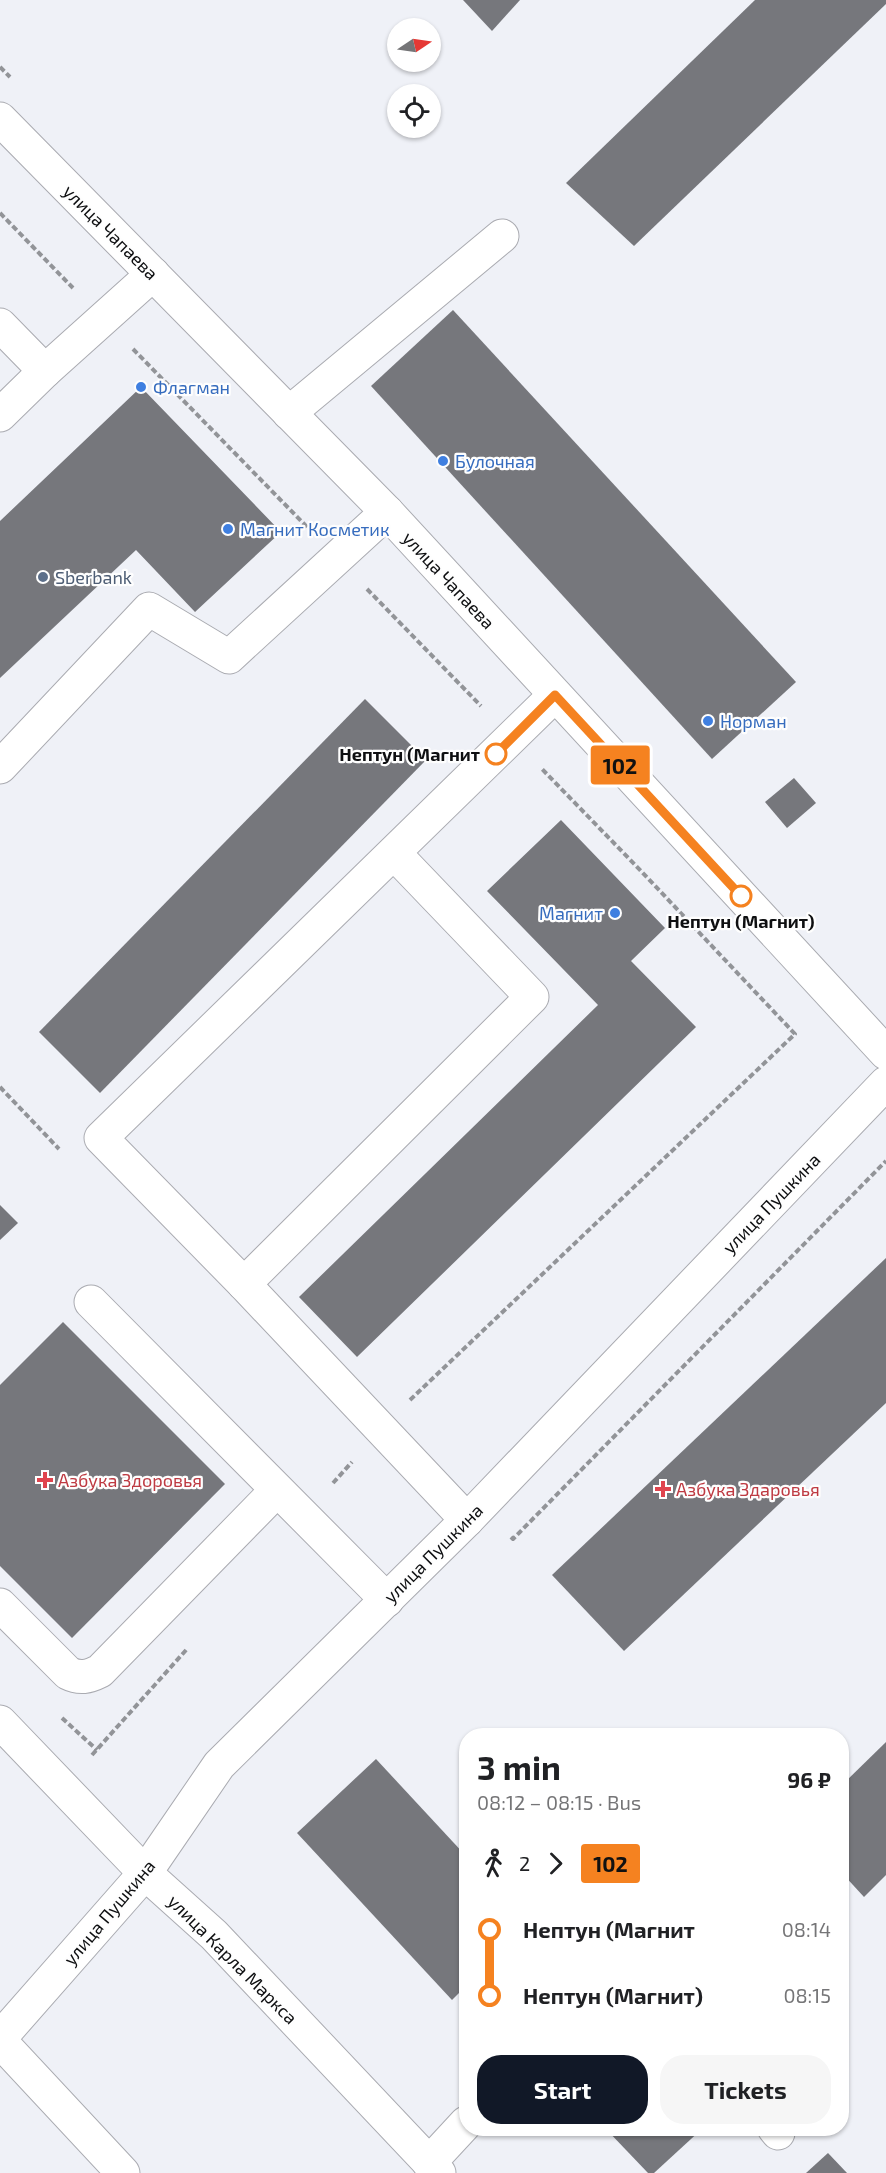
<!DOCTYPE html>
<html lang="en">
<head>
<meta charset="utf-8">
<style>
  :root { --surface:#fff; --page:#f6f6f6; --text:#202124; --muted:#757577; --accent:#111827 }
  body { margin:0; font-family:"Exo 2",sans-serif; background:var(--page); color:var(--text); height:100vh; display:flex; flex-direction:column; font-size:22px; white-space:nowrap }
  * { box-sizing:border-box; margin:0 }
  p { font-size:20px; color:var(--muted) }
  .icon { flex:none; width:33px; height:33px; fill:none; stroke:currentColor; stroke-width:2; stroke-linecap:round; stroke-linejoin:round }
  .map { position:relative; flex:1; overflow:hidden }
  .details { position:absolute; left:459px; top:1728px; width:390px; height:408px; display:flex; flex-direction:column; background:var(--surface); border-radius:24px; box-shadow:0 2px 4px #0004 }
  .details>* { flex:none }
  .badge { padding:0 12px; border-radius:4px; font-size:21px; line-height:39px }
  .needle { width:39px; rotate:77deg }
  .controls { position:absolute; left:387px; top:18px; display:grid; gap:12px }
  .controls a { display:grid; place-items:center; width:54px; height:54px; border-radius:50%; background:var(--surface); box-shadow:0 2px 4px #0004; font-size:30px }
  .map>.badge { position:absolute; translate:-50% -50%; box-shadow:0 0 0 3px #fff }
  .legs { display:flex; align-items:center; gap:9px; height:66px; padding:0 18px; font-size:20px }
  .legs p { margin-inline-start:auto }
  .head { display:flex; align-items:center; justify-content:space-between; height:102px; padding:0 18px }
  h1 { font-size:33px; font-weight:700; line-height:45px }
  .cta { display:flex; gap:12px; margin-top:auto; padding:12px 18px }
  .cta a { flex:1; height:69px; border-radius:24px; background:var(--accent); color:#fff; font-size:24px; font-weight:700; line-height:69px; text-align:center }
  .cta a+a { background:var(--page); color:var(--text) }
  ul { padding:0 18px; list-style:none }
  li { display:flex; align-items:center; gap:21px; height:66px; font-size:22px }
  li i { display:grid; place-items:center; width:9px; height:100%; margin:0 8px; background:currentColor }
  li i::after { content:''; width:15px; height:15px; margin:-8px; border:4px solid; border-radius:50%; background:var(--surface) }
  li p { margin-inline-start:auto }
  li:first-child i { background:linear-gradient(#0000 50%,currentColor 0) }
  li:last-child i { background:linear-gradient(currentColor 50%,#0000 0) }
  .map>svg:first-child { display:block }
</style>
</head>
<body>
<div class="map">
<svg width="886" height="2173" viewBox="0 0 886 2173">
  <rect width="100%" height="100%" fill="#eff1f7"/>
  <g fill="#76777c">
    <path d="M463 0H520L492 31Z"/>
    <path d="M755 0H886V4L634 246 566 183Z"/>
    <path d="M453 310 796 682 712 759 371 386Z"/>
    <path d="M141 387 281 532 195 612 136 550 0 678V521Z"/>
    <path d="M365 699 426 760 100 1093 39 1032Z"/>
    <path d="M794 778 816 803 787 828 765 802Z"/>
    <path d="M561 820 665 928 631 961 696 1027 357 1357 299 1297 598 1005 487 891Z"/>
    <path d="M0 1205 18 1223 0 1240Z"/>
    <path d="M886 1258V1403L624 1651 552 1575Z"/>
    <path d="M63 1322 225 1484 72 1638 0 1566V1385Z"/>
    <path d="M886 1742V1875L864 1897 842 1873V1785Z"/>
    <path d="M376 1759 466 1856V1986L452 2000 297 1833Z"/>
    <path d="M605 2128H703L654 2173H648Z"/>
    <path d="M828 2153 847 2173H806Z"/>
  </g>
  <g fill="none" stroke-linecap="round" stroke-linejoin="round">
    <defs>
      <g id="minor">
        <path d="M0 119 387 512 886 1053"/>
        <path d="M0 325 45 371 153 274"/>
        <path d="M289 413 502 236"/>
        <path d="M0 415 45 371"/>
        <path d="M0 767 149 609 229 657 387 512"/>
        <path d="M394 853 532 997 244 1284 101 1138 555 695"/>
        <path d="M244 1284 467 1520"/>
        <path d="M91 1302 387 1600"/>
        <path d="M0 1605 68 1673C80 1679 88 1677 100 1671L277 1490"/>
        <path d="M0 1722 145 1873 214 1935 439 2173"/>
        <path d="M0 2038 145 1873 219 1765 467 1520 886 1083"/>
        <path d="M0 2041 123 2173"/>
        <path d="M774 2128 778 2133"/>
        <path d="M429 2163 466 2123"/>
      </g>
    </defs>
    <use href="#minor" stroke="#aaabb1" stroke-width="35"/>
    <g stroke="#929498" stroke-width="4" stroke-dasharray="6 3" stroke-linecap="butt">
      <path d="M0 67 10 77"/>
      <path d="M0 213 73 288"/>
      <path d="M133 349 308 528"/>
      <path d="M367 589 481 706"/>
      <path d="M0 1087 59 1149"/>
      <path d="M410 1400 795 1034 642 872 541 768"/>
      <path d="M333 1483 352 1462"/>
      <path d="M511 1537 513 1539 886 1161"/>
      <path d="M62 1718 97 1750"/>
      <path d="M92 1755 187 1649"/>
    </g>
    <use href="#minor" stroke="#fff" stroke-width="33"/>
  </g>
  <g fill="none" stroke-linecap="round" stroke-linejoin="round">
    <defs>
      <path id="line-1" d="M496 754 555 695 741 896"/>
    </defs>
    <use href="#line-1" stroke="#fff" stroke-width="14"/>
    <use href="#line-1" stroke="#f58220" stroke-width="9"/>
  </g>
  <g fill="#3f7fe0" stroke="#fefefe" stroke-width="2">
    <circle cx="141" cy="387" r="6"/>
    <circle cx="443" cy="461" r="6"/>
    <circle cx="228" cy="529" r="6"/>
    <circle cx="708" cy="721" r="6"/>
    <circle cx="615" cy="913" r="6"/>
  </g>
  <circle fill="#5c6f8a" stroke="#fefefe" stroke-width="2" cx="43" cy="577" r="6"/>
  <g fill="#fff" stroke="#f58220" stroke-width="3">
    <circle cx="496" cy="754" r="10"/>
    <circle cx="741" cy="896" r="10"/>
  </g>
  <g fill="#e0444e" stroke="#fefefe" stroke-width="2">
    <path d="M42 1471h6v6h6v6h-6v6h-6v-6h-6v-6h6z"/>
    <path d="M660 1480h6v6h6v6h-6v6h-6v-6h-6v-6h6z"/>
  </g>
  <g text-anchor="middle" dominant-baseline="central" stroke-width="4.5" stroke-linejoin="round" paint-order="stroke">
    <g font-size="18" fill="#0e0f11" stroke="#fefefe">
      <text transform="translate(111 232) rotate(45)">улица Чапаева</text>
      <text transform="translate(449 580) rotate(47)">улица Чапаева</text>
      <text transform="translate(771 1203) rotate(-46)">улица Пушкина</text>
      <text transform="translate(433 1553) rotate(-45)">улица Пушкина</text>
      <text transform="translate(109 1912) rotate(-50)">улица Пушкина</text>
      <text transform="translate(233 1959) rotate(45)">улица Карла Маркса</text>
    </g>
    <g font-size="18" fill="#366cbe" stroke="#fefefe" text-anchor="start">
      <text x="153" y="387">Флагман</text>
      <text x="455" y="461">Булочная</text>
      <text x="240" y="529">Магнит Косметик</text>
      <text x="720" y="721">Норман</text>
      <text x="603" y="913" text-anchor="end">Магнит</text>
    </g>
    <g font-size="18" fill="#4e5e75" stroke="#fefefe" text-anchor="start">
      <text x="55" y="577">Sberbank</text>
    </g>
    <g font-size="18" font-weight="bold" fill="#0e0f11" stroke="#fefefe" text-anchor="end">
      <text x="480" y="754">Нептун (Магнит</text>
      <text x="741" y="921" text-anchor="middle">Нептун (Магнит)</text>
    </g>
    <g font-size="18" fill="#be3a42" stroke="#fefefe" text-anchor="start">
      <text x="58" y="1480">Азбука Здоровья</text>
      <text x="676" y="1489">Азбука Здаровья</text>
    </g>
  </g>
</svg>
<div class="controls">
<a><svg class="needle" viewBox="-14 -14 28 28"><path d="M0-13l5 13h-10z" fill="#e53935"/><path d="M0 13l5-13h-10z" fill="#757577"/></svg></a>
<a><svg class="icon" aria-label="locate" viewBox="0 0 24 24"><circle cx="12" cy="12" r="6"/><path d="M12 2v4M12 18v4M2 12h4M18 12h4"/></svg></a>
</div>
<b class="badge" style="left:620px;top:765px;background:#f58220;color:#111">102</b>
<section class="details">
<div class="head"><div><h1>3 min</h1><p>08:12 – 08:15 · Bus</p></div><b>96 ₽</b></div>
<div class="legs"><svg class="icon" aria-label="walk" viewBox="0 0 24 24"><circle cx="13" cy="4" r="2"/><path d="M13 8l-2 6 4 7M11 14l-3 7M7 12l3-4h3l4 4"/></svg>2<svg class="icon" aria-label="forward" viewBox="0 0 24 24"><path d="M9 5l7 7-7 7"/></svg><b class="badge" style="background:#f58220;color:#111">102</b></div>
<ul>
<li><i style="color:#f58220"></i><b>Нептун (Магнит</b><p>08:14</p></li>
<li><i style="color:#f58220"></i><b>Нептун (Магнит)</b><p>08:15</p></li>
</ul>
<div class="cta"><a>Start</a><a>Tickets</a></div>
</section>
</div>
</body>
</html>
